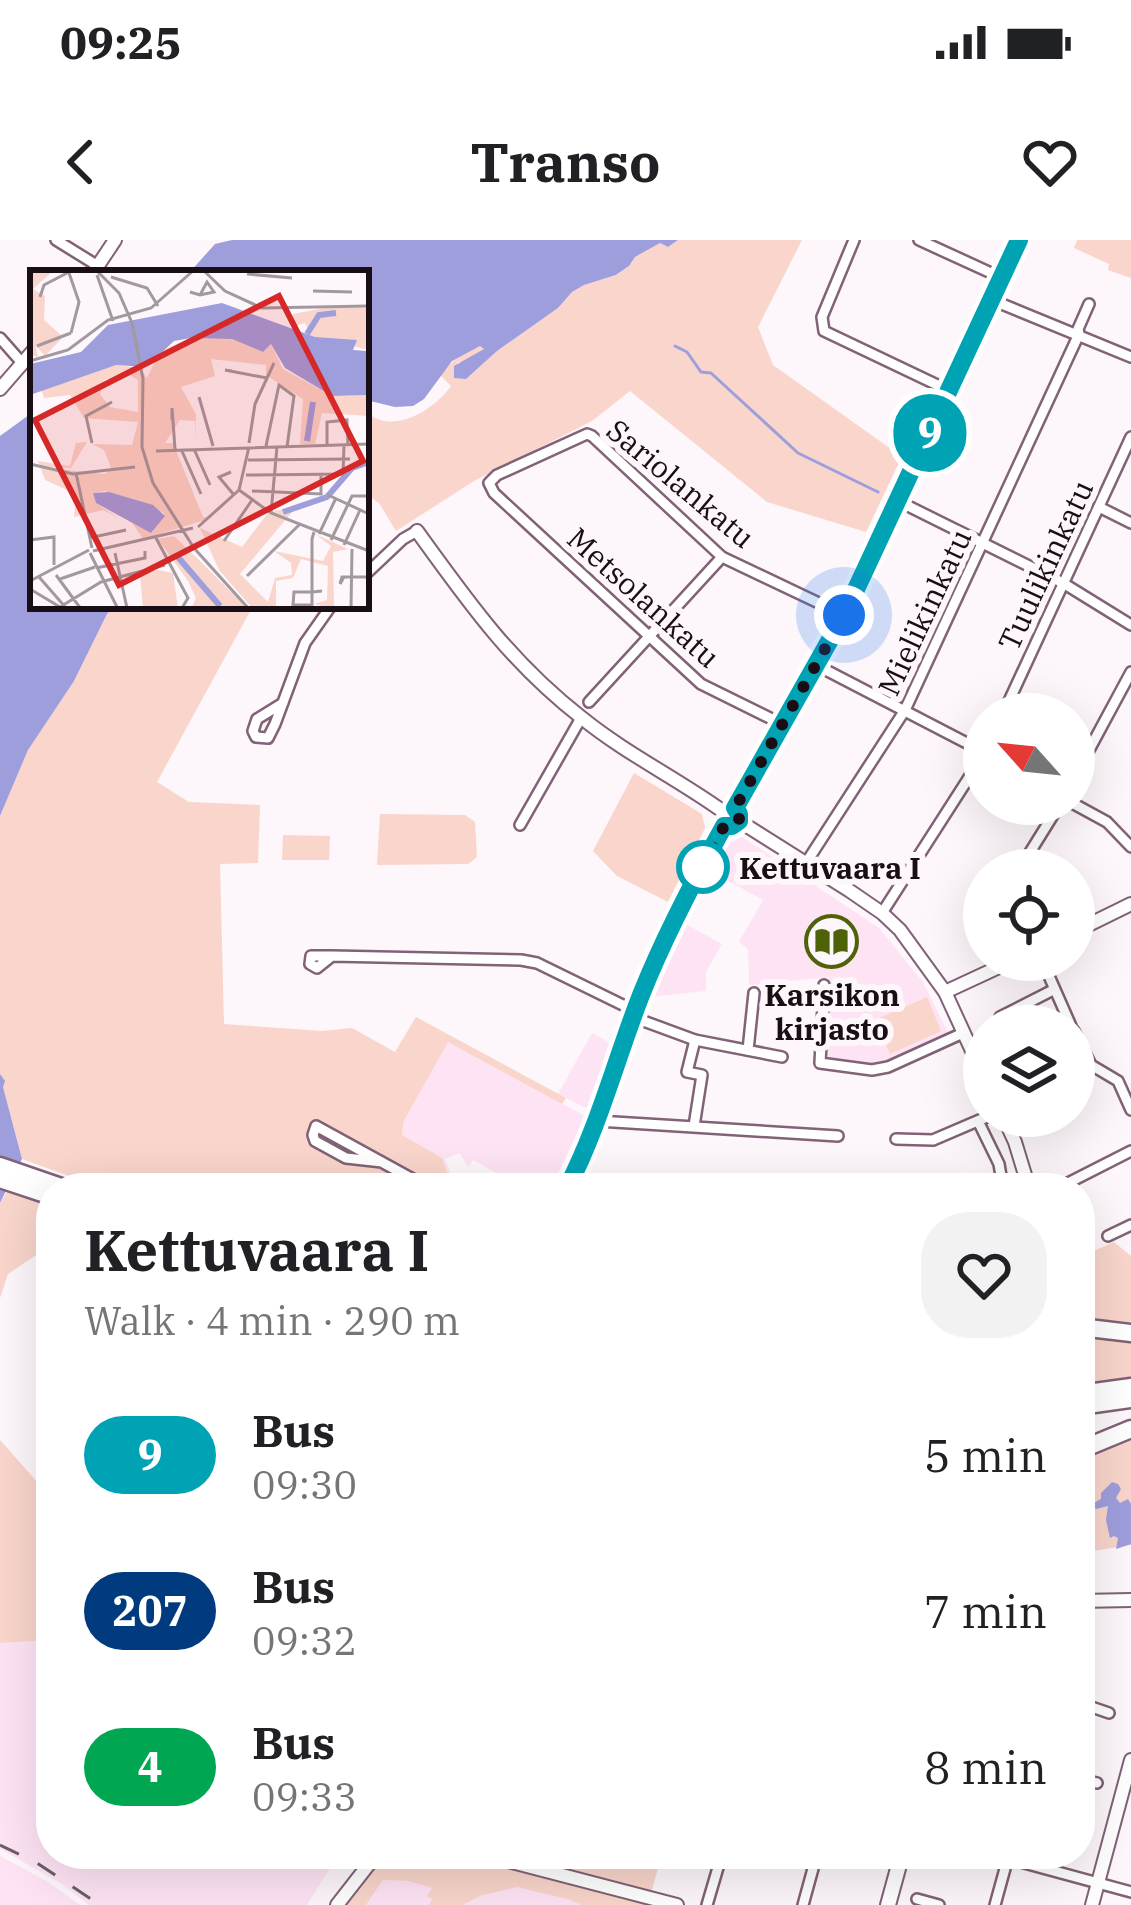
<!DOCTYPE html>
<html lang="en">
<head>
<meta charset="utf-8">
<style>
  :root { --surface:#fff; --page:#f2f2f2; --text:#202124; --muted:#757577 }
  body { margin:0; font-family:"IBM Plex Serif",serif; background:var(--page); color:var(--text); height:100vh; display:flex; flex-direction:column; font-size:45px; white-space:nowrap }
  * { box-sizing:border-box; margin:0 }
  p { font-size:39px; color:var(--muted) }
  .icon { flex:none; width:66px; height:66px; fill:none; stroke:currentColor; stroke-width:2; stroke-linecap:round; stroke-linejoin:round }
  .map { position:relative; flex:1; overflow:hidden }
  .sheet { position:absolute; left:36px; top:933px; width:1059px; height:696px; display:flex; flex-direction:column; background:var(--surface); border-radius:48px; box-shadow:0 12px 48px #0002 }
  .sheet>* { flex:none }
  .badge { padding:0 24px; border-radius:39px; font-size:42px; line-height:78px }
  .needle { width:78px; rotate:297deg }
  .controls { position:absolute; left:963px; top:453px; display:grid; gap:24px }
  .controls a { display:grid; place-items:center; width:132px; height:132px; border-radius:50%; background:var(--surface); box-shadow:0 12px 48px #0002; font-size:60px }
  .you { position:absolute; width:60px; height:60px; margin:-30px; border:9px solid #fff; border-radius:50%; background:#1a73e8; box-shadow:0 0 0 18px #1a73e833 }
  .map>.badge { position:absolute; translate:-50% -50%; box-shadow:0 0 0 6px #fff }
  .round { display:grid; place-items:center; flex:none; width:126px; height:126px; border-radius:48px; background:var(--page) }
  .head { display:flex; align-items:center; justify-content:space-between; height:204px; padding:0 48px }
  h1 { font-size:57px; font-weight:700; line-height:90px }
  ul { padding:0; list-style:none }
  li { display:flex; align-items:center; gap:36px; height:156px; padding:0 48px }
  li div { flex:1 }
  li b { display:block; font-size:45px }
  li em { font-style:normal }
  li .badge { min-width:132px; font-weight:700; text-align:center }
  .status { display:flex; justify-content:space-between; align-items:center; height:84px; padding:0 60px; background:var(--surface); direction:ltr }
  .status svg { height:33px; fill:currentColor }
  header { display:flex; justify-content:space-between; align-items:center; height:156px; padding:0 48px; background:var(--surface); font-size:54px; font-weight:700 }
  .map>svg:first-child { display:block }
</style>
</head>
<body>
<div class="status"><b>09:25</b><svg viewBox="0 0 49 12"><path d="M0 12V9h3v3zM5 12V6h3v6zM10 12V3h3v9zM15 12V0h3v12zM26 1h20v11H26zM47 4h2v5h-2z"/></svg></div>
<header><svg class="icon" aria-label="back" viewBox="0 0 24 24"><path d="M15 5l-7 7 7 7"/></svg>Transo<svg class="icon" aria-label="heart" viewBox="0 0 24 24"><path d="M12 20l-8-8c-3-5 5-10 8-4 3-6 11-1 8 4z"/></svg></header>
<div class="map">
<svg width="1131" height="1665" viewBox="0 0 1131 1665">
  <rect width="100%" height="100%" fill="#fdf6fa"/>
  <g fill="#fee3f4">
    <path d="M742 597 879 688 923 742 948 793 876 826 824 819 829 737 749 745 748 709 739 702 763 660 712 632 728 604Z"/>
    <path d="M684 683 722 704 706 732V751L648 757 667 711Z"/>
    <path d="M592 793 612 804 588 869 558 854Z"/>
    <path d="M448 801 585 876 551 948 535 941 526 948H502L506 938 473 920 468 927 460 913 445 919 456 948H453L442 918 402 896 404 882Z"/>
    <path d="M51 1400V1614H339L307 1665H89L59 1642 0 1609V1403Z"/>
    <path d="M0 1616 48 1642 80 1665H0Z"/>
    <path d="M383 1640 408 1641 432 1648 433 1659 429 1665H366Z"/>
    <path d="M517 1647 570 1660 581 1665H463L480 1656Z"/>
  </g>
  <g fill="#f9d5cb">
    <path d="M678 0H802L758 87 773 125 898 214H903L866 292 767 262 630 151 592 181 474 241 396 291 379 263 366 254V172C393 196 434 170 451 146L440 135 457 117 480 106 484 109 463 122H457L466 139 497 111 558 68 572 52 584 45 617 35 629 26 635 17 660 3 668 7Z"/>
    <path d="M1077 0H1131V38L1108 30 1109 24 1074 8Z"/>
    <path d="M115 366H253L157 542 189 562 260 565 258 623 220 624 224 784 322 791 352 788 395 812 416 777 566 858 562 864 448 802 404 881 402 895 442 918 453 948H84L86 942 22 919 3 847 4 841 0 834V576L28 510 74 441 107 374Z"/>
    <path d="M634 533 702 574 705 588 668 662 617 636 593 611Z"/>
    <path d="M380 574 465 575 475 582 477 617 468 624 377 625Z"/>
    <path d="M283 595 330 596 329 620H282Z"/>
    <path d="M927 757 941 791 890 814 875 780Z"/>
    <path d="M9 949 51 967V1005L8 1034 0 1058V963Z"/>
    <path d="M1114 1002 1131 1016V1083L1080 1077V1017Z"/>
    <path d="M1080 1097 1131 1102V1138L1080 1144Z"/>
    <path d="M1131 1197V1305L1080 1313V1216Z"/>
    <path d="M0 1200 38 1243 51 1241V1400L0 1403Z"/>
    <path d="M410 1614H662L651 1653 658 1665H581L570 1660 517 1647 480 1656 463 1665H429L432 1659 427 1656 432 1648 408 1641 383 1640 366 1665H343L378 1621Z"/>
  </g>
  <g fill="#9e9edd">
    <path d="M232 0H678L668 7 660 3 635 17 629 26 616 35 584 45 572 52 558 68 497 111 466 139 454 138V126L484 109 480 106 452 121 424 159 413 166 395 167 366 160V33H189L215 4Z"/>
    <path d="M33 172V366H115L107 374 74 441 28 510 0 576V196Z"/>
    <path d="M0 834 5 841 3 847 22 919 0 963Z"/>
    <path d="M1112 1242 1118 1244 1121 1249 1116 1258 1120 1263 1128 1259 1131 1264V1304L1116 1309 1118 1298 1114 1296 1110 1298 1106 1280 1108 1266 1096 1269 1090 1265 1101 1259V1253Z"/>
  </g>
  <g fill="none" stroke-linecap="round" stroke-linejoin="round">
    <path stroke="#9e9edd" stroke-width="3" d="M675 106 687 112 701 132 711 133 798 213 878 252"/>
    <defs>
      <g id="street">
        <path d="M56 0 98 26"/>
        <path d="M854 0 822 77 824 91 950 151"/>
        <path d="M919 0 1002 38"/>
        <path d="M992 60 1131 117"/>
        <path d="M0 98 23 124"/>
        <path d="M898 261 1063 343 1131 385"/>
        <path d="M1099 267 1131 283"/>
        <path d="M366 334 403 299 417 291"/>
        <path d="M818 426 984 512"/>
        <path d="M589 462 722 317"/>
        <path d="M283 463 257 479 253 491 256 497 268 498 275 484 305 403 331 366"/>
        <path d="M1003 474 1131 197"/>
        <path d="M784 485 701 444 494 253 489 243 497 235 587 194 592 196 722 317 844 375"/>
        <path d="M1074 538 1131 432"/>
        <path d="M1074 564 1107 582 1131 607"/>
        <path d="M520 585 581 478"/>
        <path d="M806 623 905 470 1079 94 1078 89 1089 64"/>
        <path d="M1019 630 1060 564"/>
        <path d="M882 673 984 514"/>
        <path d="M332 716H311L310 724 317 728 332 716 521 720 537 723 635 771"/>
        <path d="M1042 720 1071 786"/>
        <path d="M824 745 820 823 872 830 888 827 963 793"/>
        <path d="M1000 777 1053 750"/>
        <path d="M638 779 695 800 782 817"/>
        <path d="M1074 791 1091 825 1118 841 1131 870"/>
        <path d="M748 810 754 753"/>
        <path d="M1074 834 1091 825"/>
        <path d="M598 881 838 896"/>
        <path d="M978 881 999 924 1003 948"/>
        <path d="M694 886 702 835 687 832 695 800"/>
        <path d="M896 899 933 900 989 876"/>
        <path d="M382 922 346 918 315 901 313 895 316 886 429 948"/>
        <path d="M1068 943 1131 911"/>
        <path d="M1108 996 1131 985"/>
        <path d="M1080 1463 1109 1473"/>
        <path d="M1080 1539 1097 1543"/>
        <path d="M991 1614 1131 1652"/>
        <path d="M917 1659 939 1665"/>
        <path d="M707 1665 722 1614"/>
        <path d="M803 1665 817 1614"/>
        <path d="M995 1665 1009 1614"/>
      </g>
      <g id="secondary">
        <path d="M93 33 115 0"/>
        <path d="M0 149 33 111"/>
        <path d="M417 291C469 363 511 423 582 478 625 513 676 538 721 570"/>
        <path d="M735 568 844 375 1019 0"/>
        <path d="M739 581 850 651 882 673 900 690 945 752 984 837"/>
        <path d="M1074 692 1131 664"/>
        <path d="M945 752 1014 720"/>
        <path d="M1003 876 1015 902 1029 948"/>
        <path d="M567 948 605 863 649 736 724 586"/>
        <path d="M1080 1361 1131 1360"/>
        <path d="M481 1614 677 1665"/>
        <path d="M337 1665 369 1624 380 1616"/>
        <path d="M1092 1665 1131 1520"/>
      </g>
      <path id="primary" d="M888 1665 902 1614"/>
      <g id="highway">
        <path d="M0 926 64 948"/>
        <path d="M0 939 51 956"/>
        <path d="M1080 1087 1131 1093"/>
        <path d="M1080 1154 1131 1147"/>
        <path d="M1080 1166 1131 1159"/>
        <path d="M1080 1210 1131 1189"/>
      </g>
    </defs>
    <use href="#street" stroke="#816276" stroke-width="14"/>
    <use href="#secondary" stroke="#816276" stroke-width="16"/>
    <use href="#primary" stroke="#816276" stroke-width="18"/>
    <use href="#highway" stroke="#816276" stroke-width="21"/>
    <use href="#street" stroke="#fff" stroke-width="9"/>
    <use href="#secondary" stroke="#fff" stroke-width="12"/>
    <use href="#primary" stroke="#fff" stroke-width="14"/>
    <use href="#highway" stroke="#fff" stroke-width="16"/>
    <path stroke="#695f66" stroke-width="3" stroke-dasharray="21 21" stroke-linecap="butt" d="M0 1605 37 1623 100 1665"/>
  </g>
  <g fill="none" stroke-linecap="round" stroke-linejoin="round">
    <defs>
      <path id="line" d="M567 948C599 886 616 819 641 755 664 697 694 640 724 586H732L739 581V574L735 568 844 375 1019 0"/>
    </defs>
    <use href="#line" stroke="#fff" stroke-width="27"/>
    <use href="#line" stroke="#00a3b4" stroke-width="18"/>
    <path stroke="#1a0e16" stroke-width="12" stroke-dasharray="0 21.6" d="M703 627 724 586H732L739 581V574L735 568 844 375"/>
  </g>
  <defs>
    <symbol id="library-ring" viewBox="-11 -11 22 22"><circle r="9.5" fill="#fdf6fa" stroke="#506209" stroke-width="1.5"/><path d="M-6-4Q-3-5.5-.7-3.5V5Q-3 3-6 4ZM6-4Q3-5.5 .7-3.5V5Q3 3 6 4Z" fill="#506209"/></symbol>
  </defs>
  <g fill-rule="evenodd">
    <use href="#library-ring" x="802" y="672" width="59" height="59"/>
  </g>
  <circle fill="#fff" stroke="#00a3b4" stroke-width="6" cx="703" cy="627" r="24"/>
  <g text-anchor="middle" dominant-baseline="central" stroke-width="12" stroke-linejoin="round" paint-order="stroke">
    <g font-size="30" fill="#1a0e16" stroke="#fdf6fa">
      <text transform="translate(681 243) rotate(40)">Sariolankatu</text>
      <text transform="translate(1045 325) rotate(-65)">Tuulikinkatu</text>
      <text transform="translate(644 357) rotate(42)">Metsolankatu</text>
      <text transform="translate(924 372) rotate(-65)">Mielikinkatu</text>
    </g>
    <g font-size="30" font-weight="bold" fill="#1a0e16" stroke="#fdf6fa" text-anchor="start">
      <text x="739" y="627">Kettuvaara I</text>
    </g>
    <g font-size="30" font-weight="bold" fill="#1a0e16" stroke="#fdf6fa">
      <text x="832" y="754">Karsikon<tspan x="832" dy="34">kirjasto</tspan></text>
    </g>
  </g>
  <g transform="translate(30 30)">
    <rect width="339" height="339" fill="#fdf6fa"/>
    <path d="M0 0H24L3 19 15 26 14 50 33 67 15 86 6 76 8 88 0 83ZM294 38H336L339 80 281 66 275 53 262 57 263 44ZM161 68 202 69 233 82 241 74 253 99 302 126 339 125V146L292 143 285 174H270L273 129 236 105V95L181 89 185 106 151 117 166 144 165 172V151L150 150 135 173H143L173 247 182 248 113 269 101 251 122 263 134 243 75 221 63 223 66 233 87 247 73 240 44 247 46 224 15 210 8 191 40 196 46 173 57 172 41 198 11 197 75 204 81 198 74 180 62 174 102 175 108 152 54 148 40 125 14 128 11 118 86 95 110 98 117 108 130 81ZM98 104 108 110V142L80 137 70 124 75 110ZM268 235 210 304 238 332 245 308 262 305 261 293 244 281 293 291 301 276 285 264 318 279 303 282 304 339 284 334 297 330 298 296 271 289 263 308 246 311V339H223L189 300 170 258 212 277 238 243ZM144 266 169 290 218 339H161L166 328 158 311 128 269ZM128 300 143 303 148 339H113L110 304Z" fill="#f9d5cb" fill-rule="evenodd"/>
    <path d="M192 33 285 67 327 70 323 80 336 81 338 71 339 125 302 126 255 98 241 74 233 82 202 69 161 68 144 71 116 97 86 95 0 125V94L51 82 78 55ZM79 222 123 235 135 246 121 263 66 233 63 223Z" fill="#9e9edd"/>
    <path fill="none" stroke="#9e9edd" stroke-width="6" d="M277 64 289 45 306 43M277 171 283 132M253 242 297 227 322 198 339 192M147 286 190 336"/>
    <path fill="none" stroke="#a2999f" stroke-width="3" d="M38 0 49 32 41 63M66 0 89 23 102 53 113 109 112 177 123 213 164 278 219 339M173 0 195 21 232 38 339 36M217 4 262 8M67 5 83 51M81 7 117 18 128 36M283 21 322 22M160 22 170 25 184 22 177 12 170 25M10 27 14 15 39 2M7 76 41 63M0 91 38 80 78 50 121 38 164 0M202 101 195 100 237 108M169 127 183 176M142 150V138L145 179M62 173 56 146 82 132M219 173 225 134 244 93M236 176 249 115 264 126 257 177M297 176V152L317 150 318 175M151 179 171 224M164 179 180 215M126 181 339 174M218 190 320 189M0 194 43 204 105 197M201 202 189 207 204 225M46 203 62 278M216 205 313 204 314 175M209 220 241 243 339 281M222 221 291 224V206M298 225 339 244M241 243 247 177M168 257 209 220 219 177M284 262 282 269V335H263L264 322H282L292 321M289 264 306 228M59 268 96 260M126 268 158 328 152 338M0 270 24 267V295M301 270 322 226H339M194 271 222 230M314 275 330 240M63 281 163 258M60 283 88 339M85 283 97 338M66 298 115 288V281M26 305 51 339M217 306 269 255M9 307 37 339M314 307 310 314 312 307H339M30 309 65 297M0 311 59 280M0 319 30 337 71 312 135 295M321 339 322 279"/>
    <path fill="#d62828" fill-opacity="0.15" stroke="#d62828" stroke-width="6" d="M249 26 333 191 89 315 5 150Z"/>
    <rect width="339" height="339" fill="none" stroke="#1a0e16" stroke-width="6"/>
  </g>
</svg>
<div class="controls">
<a><svg class="needle" viewBox="-14 -14 28 28"><path d="M0-13l5 13h-10z" fill="#e53935"/><path d="M0 13l5-13h-10z" fill="#757577"/></svg></a>
<a><svg class="icon" aria-label="locate" viewBox="0 0 24 24"><circle cx="12" cy="12" r="6"/><path d="M12 2v4M12 18v4M2 12h4M18 12h4"/></svg></a>
<a><svg class="icon" aria-label="layers" viewBox="0 0 24 24"><path d="M12 4l9 5-9 5-9-5zM3 14l9 5 9-5"/></svg></a>
</div>
<div class="you" style="left:844px;top:375px"></div>
<b class="badge" style="left:930px;top:193px;background:#00a3b4;color:#fff">9</b>
<section class="sheet">
<div class="head"><div><h1>Kettuvaara I</h1><p>Walk · 4 min · 290 m</p></div><a class="round"><svg class="icon" aria-label="heart" viewBox="0 0 24 24"><path d="M12 20l-8-8c-3-5 5-10 8-4 3-6 11-1 8 4z"/></svg></a></div>
<ul>
<li><span class="badge" style="background:#00a3b4;color:#fff">9</span><div><b>Bus</b><p>09:30</p></div><em>5 min</em></li>
<li><span class="badge" style="background:#003b80;color:#fff">207</span><div><b>Bus</b><p>09:32</p></div><em>7 min</em></li>
<li><span class="badge" style="background:#00a651;color:#fff">4</span><div><b>Bus</b><p>09:33</p></div><em>8 min</em></li>
</ul>
</section>
</div>
</body>
</html>
